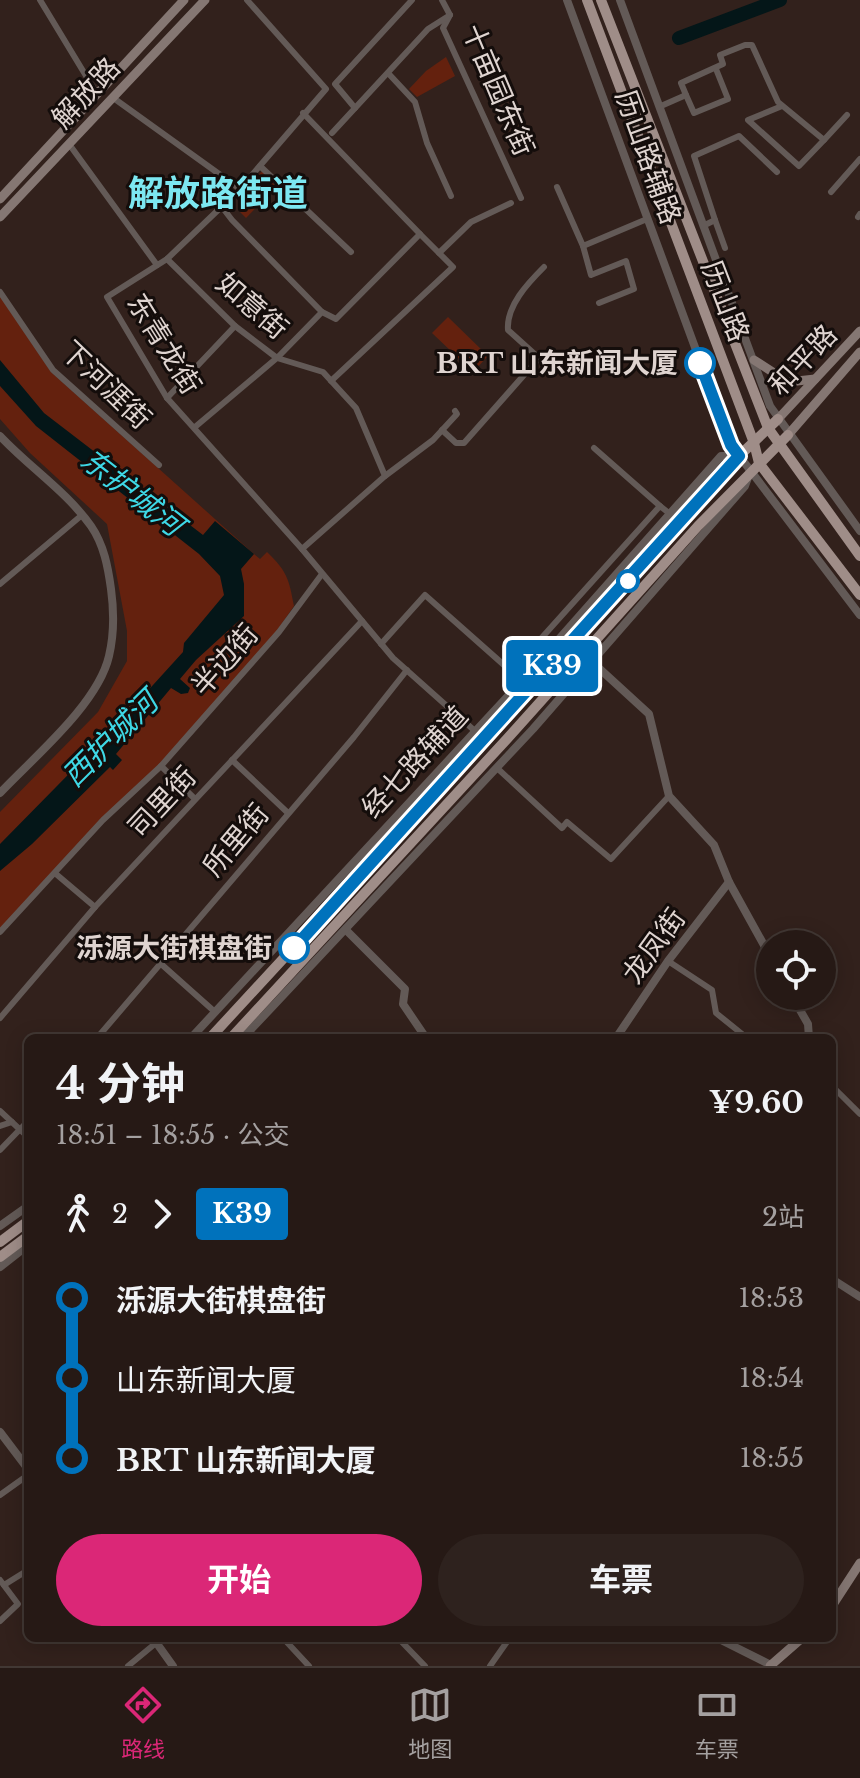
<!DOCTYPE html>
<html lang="zh">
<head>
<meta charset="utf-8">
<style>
  :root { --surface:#261915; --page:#2e221e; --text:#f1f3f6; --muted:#a4a0a0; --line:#423834; --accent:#db2777 }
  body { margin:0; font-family:"Libre Baskerville","Noto Sans SC",serif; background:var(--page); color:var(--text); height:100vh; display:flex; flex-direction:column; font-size:30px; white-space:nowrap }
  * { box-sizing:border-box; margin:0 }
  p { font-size:26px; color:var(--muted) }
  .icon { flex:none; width:44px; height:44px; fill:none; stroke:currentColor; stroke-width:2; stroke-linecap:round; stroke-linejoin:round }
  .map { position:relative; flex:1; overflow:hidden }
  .drawer { position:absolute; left:24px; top:1034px; width:812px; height:608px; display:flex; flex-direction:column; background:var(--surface); border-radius:12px; box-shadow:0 4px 20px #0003,0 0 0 2px var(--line) }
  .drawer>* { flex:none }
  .badge { padding:0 16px; border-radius:6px; font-size:28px; line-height:52px }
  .tools { position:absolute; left:756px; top:930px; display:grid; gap:16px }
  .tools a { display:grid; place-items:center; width:80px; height:80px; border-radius:50%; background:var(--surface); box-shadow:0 4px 20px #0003,0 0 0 2px var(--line); font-size:40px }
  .map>.badge { position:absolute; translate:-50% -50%; box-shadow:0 0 0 4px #fff }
  .legs { display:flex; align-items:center; gap:12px; height:88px; padding:0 32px; font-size:26px }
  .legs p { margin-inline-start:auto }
  .headline { display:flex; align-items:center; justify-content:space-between; height:136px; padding:0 32px }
  h1 { font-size:44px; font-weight:700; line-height:60px }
  .primary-button { display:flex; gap:16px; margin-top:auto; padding:16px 32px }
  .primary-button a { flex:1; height:92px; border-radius:48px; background:var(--accent); color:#fff; font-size:32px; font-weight:700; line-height:92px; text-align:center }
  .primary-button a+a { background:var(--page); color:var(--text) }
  ul { padding:0 32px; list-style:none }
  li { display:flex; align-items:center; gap:28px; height:80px; font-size:30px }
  li i { display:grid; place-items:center; width:12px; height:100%; margin:0 10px; background:currentColor }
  li i::after { content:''; width:20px; height:20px; margin:-10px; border:6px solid; border-radius:50%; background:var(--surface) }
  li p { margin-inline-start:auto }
  li:first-child i { background:linear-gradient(#0000 50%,currentColor 0) }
  li:last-child i { background:linear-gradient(currentColor 50%,#0000 0) }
  .dock { display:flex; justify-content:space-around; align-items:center; height:112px; border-top:2px solid var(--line); background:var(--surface); font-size:22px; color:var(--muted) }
  .dock a { display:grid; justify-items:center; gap:4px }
  .dock .current { color:var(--accent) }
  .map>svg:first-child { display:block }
</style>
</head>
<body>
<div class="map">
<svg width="860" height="1666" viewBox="0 0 860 1666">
  <rect width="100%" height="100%" fill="#32211c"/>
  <g fill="#64210e">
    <path d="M446 57 455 76 417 97 409 89 426 71Z"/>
    <path d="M263 170 276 187 246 218 240 212 238 197Z"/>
    <path d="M0 296 51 372 254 554 260 559 267 552C287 571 289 579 294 606L269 642 158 766 0 929V812L98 712 127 661V631L107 524 30 453 0 419Z"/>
    <path d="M448 317 488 356 473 372 432 333Z"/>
  </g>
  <path fill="#041618" d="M0 360 44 413 203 535 215 521 254 554 241 569 244 584V616L196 660 180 679 190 688 188 693 181 694 171 688 116 754 122 760 113 770 110 767 32 844 0 871V844L113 729 183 652 184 643 224 595 220 576 199 554 36 426 0 386Z"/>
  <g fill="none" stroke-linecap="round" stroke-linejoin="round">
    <path stroke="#041618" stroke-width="14" d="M679 38 780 0"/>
    <g stroke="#635a57" stroke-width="6">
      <path d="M40 0 97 94"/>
      <path d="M247 0 326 89 240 189 167 259 107 297 167 398 302 549 393 658 485 740"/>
      <path d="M442 0 450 15"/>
      <path d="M450 15 443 28 521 198"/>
      <path d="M388 73 415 102 427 143 451 196"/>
      <path d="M686 95 694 113 728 99 716 69"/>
      <path d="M112 97 240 189"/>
      <path d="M661 106 686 95 681 83 723 64 720 55 745 45H752L778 102 824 140 847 115"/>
      <path d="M782 106 748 120 799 166 824 140"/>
      <path d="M355 108 335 84 412 0"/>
      <path d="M332 133 428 29 447 17"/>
      <path d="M69 144 157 265"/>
      <path d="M260 166 351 252"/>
      <path d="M557 187 583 246 647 219"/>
      <path d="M831 192 860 159"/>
      <path d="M222 207 232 220 322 312"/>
      <path d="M858 217 860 214"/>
      <path d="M715 220 725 248"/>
      <path d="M705 225 715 220 694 156 739 136 777 172"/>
      <path d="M420 234 439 253 471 222 511 203"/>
      <path d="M583 246 591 275 626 261 634 289 599 303"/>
      <path d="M167 259 235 326 277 358 323 372 356 408 385 476 302 549"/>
      <path d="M0 292 53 370 159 465"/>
      <path d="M331 381 453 267 439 253"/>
      <path d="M167 398 235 326"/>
      <path d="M195 427 278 357 322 312 336 319 420 234 303 113"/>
      <path d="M442 430 456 443H464L539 358 508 330C506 306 528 283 544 267"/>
      <path d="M594 448 660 506"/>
      <path d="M385 476 433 440 457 414 455 411"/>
      <path d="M0 584 82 515"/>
      <path d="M381 644 425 595 531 689"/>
      <path d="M511 672 660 506 670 514"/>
      <path d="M232 760 288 813"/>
      <path d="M161 766 194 798"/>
      <path d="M497 768 562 828 567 822 611 859 669 796"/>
      <path d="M56 874 95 907"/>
      <path d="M0 932 103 820 161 766 279 632 322 574"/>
      <path d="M668 961 712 990 716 1013 747 1038"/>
      <path d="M160 963 215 1012"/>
      <path d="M0 1018 95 907 362 621"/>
      <path d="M97 1038 354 737 407 670"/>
      <path d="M832 1086 860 1114"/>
      <path d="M0 1111 28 1137"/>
      <path d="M0 1126 12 1122"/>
      <path d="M0 1150 28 1121"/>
      <path d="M0 1495 28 1475"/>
      <path d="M0 1580 18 1604 0 1621"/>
      <path d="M4 1585 28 1570"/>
      <path d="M283 1638 309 1666"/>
      <path d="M398 1638 425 1666"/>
      <path d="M128 1666 162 1638"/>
      <path d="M490 1666 509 1639 508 1638"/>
    </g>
    <g stroke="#635a57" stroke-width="8">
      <path d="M567 0 731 445 860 615"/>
      <path d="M620 0 770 406 860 531"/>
      <path d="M0 436C29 467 67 492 91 526 104 545 108 567 111 589 114 611 114 635 109 656 98 704 34 757 0 793"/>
      <path d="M590 660 649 714 669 796 714 845 729 882 770 956"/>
      <path d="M346 930 405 989 403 1004 424 1035 429 1038"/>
      <path d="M792 996 808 1024 809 1038"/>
      <path d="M191 1038 521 682 721 456H739"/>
      <path d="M243 1038 533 729 745 486 749 475"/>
      <path d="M616 1038 668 961 729 882"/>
      <path d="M0 1226 28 1206"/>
      <path d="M0 1267 28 1245"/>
      <path d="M832 1279 860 1297"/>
      <path d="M0 1432 28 1469"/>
      <path d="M153 1638 173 1666"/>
      <path d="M717 1638 771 1665"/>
    </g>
    <g stroke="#857773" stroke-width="9">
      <path d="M0 199 184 0"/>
      <path d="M0 217 205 0"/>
      <path d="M754 360 788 382 815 379"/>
      <path d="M778 419 860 331"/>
      <path d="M788 435 860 352"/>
      <path d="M832 1606 860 1563"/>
      <path d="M770 1666 802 1638"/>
    </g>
    <g stroke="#9f8d88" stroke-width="10">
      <path d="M587 0 754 443 759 463 860 595"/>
      <path d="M601 0 768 428 860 556"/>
      <path d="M210 1038 485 740 739 456 778 419"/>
      <path d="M231 1038 506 740 698 526 788 435"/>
      <path d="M0 1242 28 1221"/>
      <path d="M0 1257 28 1236"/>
    </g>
  </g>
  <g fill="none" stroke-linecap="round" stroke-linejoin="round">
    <defs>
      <path id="line-1" d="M294 948 739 456 731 445 700 363"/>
    </defs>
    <use href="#line-1" stroke="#fff" stroke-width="18"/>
    <use href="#line-1" stroke="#0072bc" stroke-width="12"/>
  </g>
  <g fill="#fff" stroke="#0072bc" stroke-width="4">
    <circle cx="700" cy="363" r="14"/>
    <circle cx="628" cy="581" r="10"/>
    <circle cx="294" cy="948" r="14"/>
  </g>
  <g text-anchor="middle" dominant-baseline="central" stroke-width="6" stroke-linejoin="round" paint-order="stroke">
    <g font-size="28" fill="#dfd4d0" stroke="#140d0b">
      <text transform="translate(498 90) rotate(67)">十亩园东街</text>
      <text transform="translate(86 93) rotate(-47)">解放路</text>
      <text transform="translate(648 157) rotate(70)">历山路辅路</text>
      <text transform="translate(725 301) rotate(69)">历山路</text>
      <text transform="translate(252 306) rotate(41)">如意街</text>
      <text transform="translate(164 344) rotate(58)">东青龙街</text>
      <text transform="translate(803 360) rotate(-47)">和平路</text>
      <text transform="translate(106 385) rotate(44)">下河涯街</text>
      <text transform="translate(225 660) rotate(-49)">半边街</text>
      <text transform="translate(415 762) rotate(-47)">经七路辅道</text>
      <text transform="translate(162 802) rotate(-47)">司里街</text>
      <text transform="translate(236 840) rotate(-50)">所里街</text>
      <text transform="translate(654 946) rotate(-54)">龙凤街</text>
    </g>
    <g font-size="28" font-weight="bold" fill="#dfd4d0" stroke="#140d0b" text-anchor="end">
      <text x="678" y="363">BRT 山东新闻大厦</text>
      <text x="272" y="948">泺源大街棋盘街</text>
    </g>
    <g font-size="30" font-style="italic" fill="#3ed8e6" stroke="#140d0b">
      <text transform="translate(132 492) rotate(38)">东护城河</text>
      <text transform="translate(110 739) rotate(-45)">西护城河</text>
    </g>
    <g font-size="36" font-weight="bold" fill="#7ce7f1" stroke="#140d0b">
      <text x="218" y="193">解放路街道</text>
    </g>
  </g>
</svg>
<div class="tools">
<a><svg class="icon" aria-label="locate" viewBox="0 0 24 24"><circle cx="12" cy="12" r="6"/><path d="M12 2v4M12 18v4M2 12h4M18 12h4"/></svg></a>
</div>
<b class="badge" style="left:552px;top:666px;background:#0072bc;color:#fff">K39</b>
<section class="drawer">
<div class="headline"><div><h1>4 分钟</h1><p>18:51 – 18:55 · 公交</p></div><b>¥9.60</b></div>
<div class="legs"><svg class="icon" aria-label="walk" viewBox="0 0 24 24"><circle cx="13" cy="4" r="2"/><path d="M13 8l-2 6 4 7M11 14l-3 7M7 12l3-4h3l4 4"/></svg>2<svg class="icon" aria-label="forward" viewBox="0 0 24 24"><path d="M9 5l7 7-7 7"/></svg><b class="badge" style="background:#0072bc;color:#fff">K39</b><p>2站</p></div>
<ul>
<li><i style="color:#0072bc"></i><b>泺源大街棋盘街</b><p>18:53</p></li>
<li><i style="color:#0072bc"></i><span>山东新闻大厦</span><p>18:54</p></li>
<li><i style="color:#0072bc"></i><b>BRT 山东新闻大厦</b><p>18:55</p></li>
</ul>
<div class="primary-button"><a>开始</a><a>车票</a></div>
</section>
</div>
<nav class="dock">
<a class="current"><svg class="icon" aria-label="directions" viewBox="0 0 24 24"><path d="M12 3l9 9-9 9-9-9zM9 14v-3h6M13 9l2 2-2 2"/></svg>路线</a>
<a><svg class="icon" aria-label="map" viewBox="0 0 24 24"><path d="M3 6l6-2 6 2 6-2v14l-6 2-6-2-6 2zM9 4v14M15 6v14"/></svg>地图</a>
<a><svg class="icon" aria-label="tickets" viewBox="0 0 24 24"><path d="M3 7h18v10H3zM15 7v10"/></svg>车票</a>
</nav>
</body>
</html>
